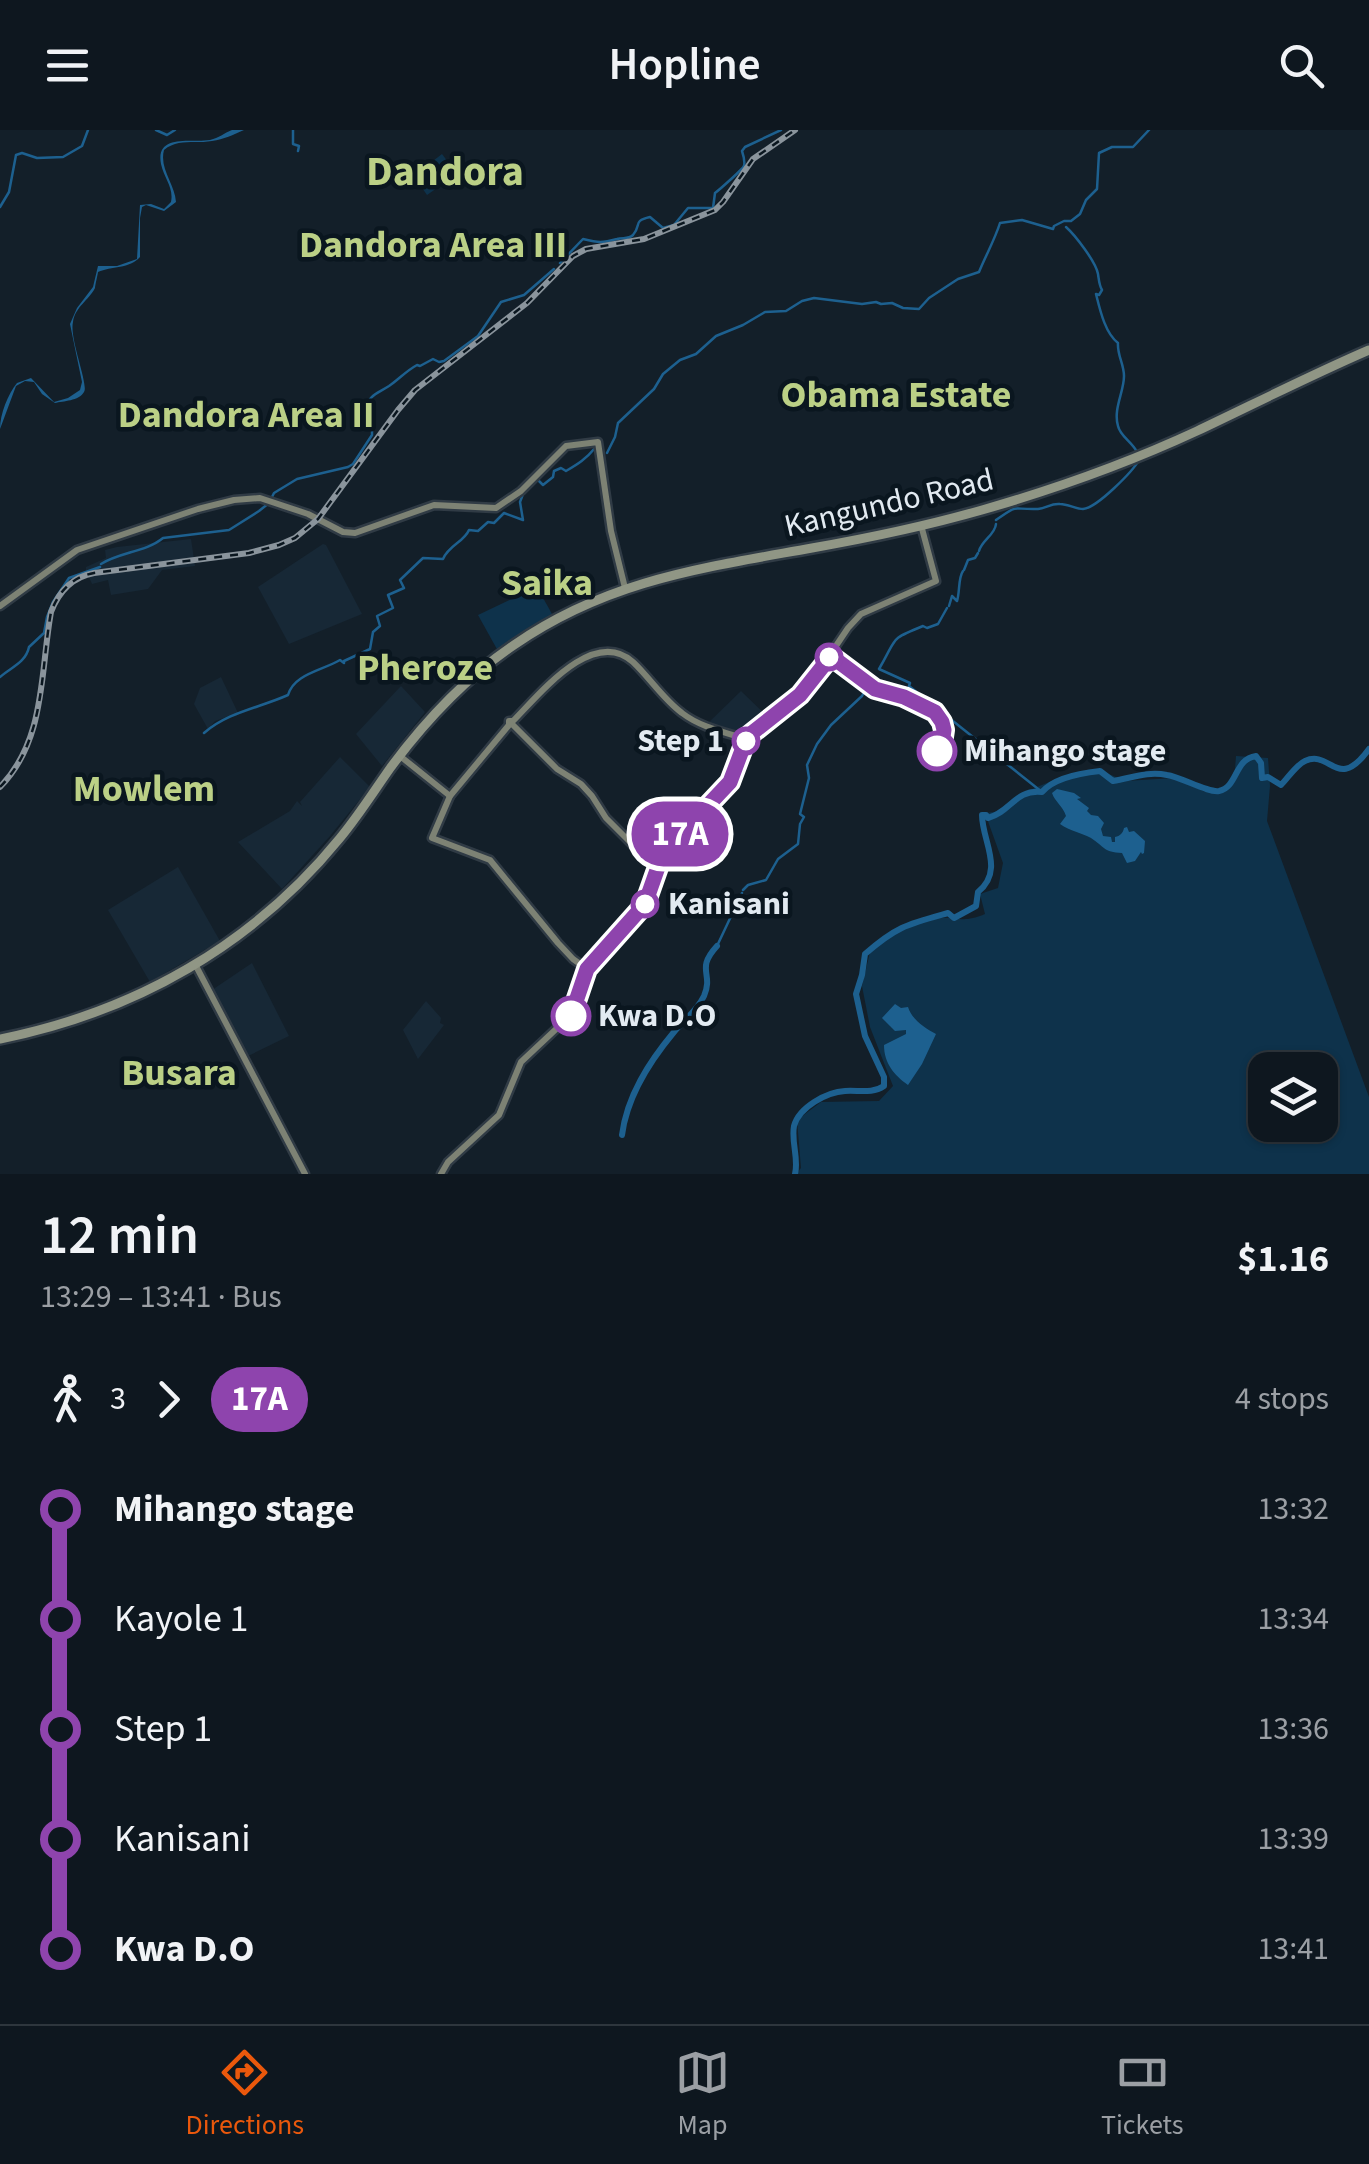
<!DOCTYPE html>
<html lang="en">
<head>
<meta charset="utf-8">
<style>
  :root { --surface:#0e171f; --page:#1c242c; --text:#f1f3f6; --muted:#9b9fa4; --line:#2e363d; --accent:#ea580c }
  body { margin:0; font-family:"Source Sans 3",sans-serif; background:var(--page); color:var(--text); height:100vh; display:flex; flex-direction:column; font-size:38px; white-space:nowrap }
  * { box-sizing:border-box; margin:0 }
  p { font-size:32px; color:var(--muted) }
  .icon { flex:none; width:55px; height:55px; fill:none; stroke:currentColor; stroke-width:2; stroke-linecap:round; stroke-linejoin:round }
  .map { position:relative; height:1044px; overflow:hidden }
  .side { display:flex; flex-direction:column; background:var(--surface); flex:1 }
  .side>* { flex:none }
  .badge { padding:0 20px; border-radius:32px; font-size:35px; line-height:65px }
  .fabs { position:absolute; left:1248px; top:922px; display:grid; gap:20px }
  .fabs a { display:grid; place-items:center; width:90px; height:90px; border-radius:20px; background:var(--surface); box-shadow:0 2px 8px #0004,0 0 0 2px var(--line); font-size:50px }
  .map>.badge { position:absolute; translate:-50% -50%; box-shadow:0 0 0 5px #fff }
  .legs { display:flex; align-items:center; gap:15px; height:110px; padding:0 40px; font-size:32px }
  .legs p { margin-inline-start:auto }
  .head { display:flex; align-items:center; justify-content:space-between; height:170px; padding:0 40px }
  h1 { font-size:55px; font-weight:600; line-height:75px }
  ul { padding:0 40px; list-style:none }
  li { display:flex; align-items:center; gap:35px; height:110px; font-size:38px }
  li i { display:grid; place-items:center; width:15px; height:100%; margin:0 12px; background:currentColor }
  li i::after { content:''; width:25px; height:25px; margin:-12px; border:8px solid; border-radius:50%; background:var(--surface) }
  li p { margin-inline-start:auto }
  li:first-child i { background:linear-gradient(#0000 50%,currentColor 0) }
  li:last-child i { background:linear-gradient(currentColor 50%,#0000 0) }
  header { display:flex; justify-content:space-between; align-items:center; height:130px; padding:0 40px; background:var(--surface); font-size:45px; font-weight:600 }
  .tab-bar { display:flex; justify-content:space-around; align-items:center; height:140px; border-top:2px solid var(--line); background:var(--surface); font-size:28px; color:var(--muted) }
  .tab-bar a { display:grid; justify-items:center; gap:5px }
  .tab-bar .selected { color:var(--accent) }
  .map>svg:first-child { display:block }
</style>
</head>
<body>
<header><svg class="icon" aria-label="menu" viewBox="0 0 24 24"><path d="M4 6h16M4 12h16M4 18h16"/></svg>Hopline<svg class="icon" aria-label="search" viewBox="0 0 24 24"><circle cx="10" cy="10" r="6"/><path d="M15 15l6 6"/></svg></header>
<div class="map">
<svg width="1369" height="1044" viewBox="0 0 1369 1044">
  <rect width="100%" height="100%" fill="#131f29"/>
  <g fill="#172836">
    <path d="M191 409 195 436 162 440 148 459 111 465 108 450 92 454 86 440V437L106 428 105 420 117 417Z"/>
    <path d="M323 414 326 415 362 484 289 514 258 457Z"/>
    <path d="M221 547 238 583 215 591 208 599 194 574 200 558Z"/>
    <path d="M401 556 425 582 382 636 356 604Z"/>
    <path d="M741 561 768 587 740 608 706 595Z"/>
    <path d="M340 627 370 657 330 706 282 759 238 712 290 681 297 671 302 676 300 672Z"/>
    <path d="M178 737 220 811 150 852 108 780Z"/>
    <path d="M252 833 289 906 244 928 209 862Z"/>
    <path d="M426 871 441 888 440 893 444 895 418 929 403 900Z"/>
  </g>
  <g fill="#0e324b" fill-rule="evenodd">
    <path d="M442 24 457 44 427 65 416 49 420 41Z"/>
    <path d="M537 457 552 484 498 521 478 485Z"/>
    <path d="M1236 626 1268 628 1270 656 1267 691 1369 967V1044H796L801 1038 797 990 821 972 879 971 893 956 870 897 862 856 871 818C892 804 911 790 937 788 959 786 961 794 985 784L980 764 998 758 1003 733 985 683 1003 681 1020 664 1059 648 1081 643 1102 641 1125 651 1174 648 1205 662 1226 660 1235 639ZM1265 940H1320V995H1265Z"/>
  </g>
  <g fill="#1d608f">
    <path d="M232 0H244C233 5 224 9 212 11 195 14 178 8 164 20 159 39 175 54 176 72L164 81 146 75 142 77 140 88V127C130 139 111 136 98 142 98 143 95 156 95 158 89 170 75 177 73 192 69 208 89 255 84 262 79 271 63 271 55 273L42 264 34 252 25 251 16 256 0 299C0 284 8 264 17 253L31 248 54 272 68 268 80 260 82 252 70 194 77 178 93 157 98 136H117L137 129 140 75 151 74 164 79 171 72C174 58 164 48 161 34 155 3 192 13 210 10 219 8 224 3 232 0Z"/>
    <path d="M1057 659 1074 663 1081 668 1077 669 1089 678 1087 681 1091 685 1098 686 1104 693 1101 699 1103 706 1111 707 1112 712H1115V707C1120 706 1123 703 1124 698L1127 697 1129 702 1134 701 1145 711 1144 723 1142 724 1141 722 1135 731 1127 733 1122 723C1103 722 1105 717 1091 708 1082 703 1070 701 1060 694L1066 686C1063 676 1055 672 1052 663Z"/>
    <path d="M895 874 901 878 908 877C912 890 925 898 936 904L922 934 908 955C894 945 884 933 884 915L906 904V900L895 901 882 888Z"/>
  </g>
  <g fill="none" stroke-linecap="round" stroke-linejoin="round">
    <g stroke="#1d608f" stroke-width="2.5">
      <path d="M156 0 167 5 175 0"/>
      <path d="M293 0V14L299 16 298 21"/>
      <path d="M0 77 9 62 16 25 22 23 37 28 63 27 82 16 88 0"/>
      <path d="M1066 97C1075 105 1096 132 1098 144 1099 150 1099 155 1102 160L1099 165 1096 164C1100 180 1105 203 1118 213 1117 225 1124 234 1124 246 1124 262 1113 279 1118 296 1120 306 1132 312 1137 322"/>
      <path d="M560 133 583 109C599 113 602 113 617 109 623 107 628 110 633 105 642 95 632 91 650 87L663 98 674 95 688 78H713L715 63C719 60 743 39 744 36 745 32 743 24 742 21L745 17 781 0"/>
      <path d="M607 323 615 307 618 293 654 259 663 244 680 230 696 224 716 206 743 195 765 182 786 181 802 171 814 168 862 174 876 172 881 174 892 173 903 178 919 179 929 168 958 149 979 142C986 125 995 109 1000 93L1022 90 1053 99 1054 96 1064 91H1071L1080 84 1086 70 1097 59 1099 23 1112 17H1133L1149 0"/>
      <path d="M538 350 543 355 553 347 554 341 561 338 566 341C578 334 586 329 595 318"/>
      <path d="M996 390C1020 373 1010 380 1038 379 1047 378 1051 373 1060 374 1068 374 1076 379 1083 379 1097 378 1133 341 1139 330"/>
      <path d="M979 421C982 410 995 405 996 394"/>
      <path d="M101 434C120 422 146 422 163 408L229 400 259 381 269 373 274 363 297 349 348 337 353 334 372 305V291L364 286 363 280C373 263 373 266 389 256 398 250 406 241 417 235L420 236 433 229 439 232 444 231 478 206 501 172 524 165 554 139"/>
      <path d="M964 440 968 430 975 428 978 423"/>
      <path d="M949 476 952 466 957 471C960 462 958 448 963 441"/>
      <path d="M947 478 938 494 927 498 923 496C888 510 898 507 879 539L910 553 909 556 1042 662"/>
      <path d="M0 547C12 537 26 532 29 517L44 503 47 487 53 472 69 448 100 437"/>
      <path d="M204 603C228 582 259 578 288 565 294 544 321 541 340 530L344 533V531L370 519 373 502 380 496 377 486 393 478 388 465 404 458 400 450 423 428 443 429C449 415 464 412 469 400L478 401 488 392 494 393 504 383 523 390 520 372 523 364"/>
      <path d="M743 760 748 755 766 750 778 729 798 714 800 694 804 687 800 684 809 648 807 635 817 614 831 595 862 566 868 555"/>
      <path d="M717 816 742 763"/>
    </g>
    <g stroke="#1d608f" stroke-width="6">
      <path d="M622 1005C627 966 649 932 674 902 684 890 697 881 704 866 714 843 695 840 717 816"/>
      <path d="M795 1044C799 1029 791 1012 794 996 799 977 827 962 845 961 859 960 872 964 884 956V947L865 906 856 864 862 845 865 824C897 796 908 794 948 783L954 788 976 776 978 762C1005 740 982 711 982 685H986L988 688C1011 682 1015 659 1042 662 1054 648 1081 643 1100 641L1113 651C1132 648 1147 641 1167 645 1181 647 1208 663 1219 661 1238 657 1234 629 1256 626L1261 633 1262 648 1268 647 1281 655C1288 648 1296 635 1305 631 1331 619 1337 663 1369 619"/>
    </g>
    <defs>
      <g id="major">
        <path d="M0 476 77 420 198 379 234 370 260 368 308 384 343 402 355 403 434 375 496 378 521 361 566 316 598 312 611 401 625 458"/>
        <path d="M513 595 557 639 581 654 592 666 606 688 633 715 660 728"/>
        <path d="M400 626 450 666"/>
        <path d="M196 836 305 1044"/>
        <path d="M587 839 573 829 558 813 490 730 432 708 450 666 509 595V591H513C539 565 593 496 633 532 650 548 663 569 682 583 700 597 724 602 746 609"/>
        <path d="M441 1044 448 1032 499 985 521 932 571 885 587 839 645 774 663 723 731 652 747 607 800 565 815 547 848 498 861 484 936 451 921 395"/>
      </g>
      <path id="highway" d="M0 909C135 882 253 815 340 708 359 685 374 661 391 637 426 590 465 548 514 515 608 450 702 438 812 418 869 408 926 396 982 380 1055 359 1128 333 1197 301 1254 274 1311 245 1369 220"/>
    </defs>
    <use href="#major" stroke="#303b45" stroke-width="11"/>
    <use href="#highway" stroke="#303b45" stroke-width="14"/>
    <use href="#major" stroke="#7d8274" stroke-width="6"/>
    <use href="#highway" stroke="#909685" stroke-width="9"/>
    <defs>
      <path id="rail" d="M0 657C46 610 40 543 51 482 59 461 72 447 94 443L249 423 279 415 295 408 318 389 398 280 415 260 527 173 573 126 586 119 644 109 715 80 723 72 753 29 795 0"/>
    </defs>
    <use href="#rail" stroke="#8a949c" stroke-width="6"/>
    <use href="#rail" stroke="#0a161f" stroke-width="2.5" stroke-dasharray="8" stroke-linecap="butt"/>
  </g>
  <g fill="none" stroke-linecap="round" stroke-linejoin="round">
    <defs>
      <path id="line-1" d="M571 886 587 839 645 774 663 723 730 652 747 607 800 565 831 526 875 559 904 567 935 582 942 592 944 600 943 607 937 621"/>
    </defs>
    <use href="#line-1" stroke="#fff" stroke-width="22"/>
    <use href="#line-1" stroke="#8e44ad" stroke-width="15"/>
  </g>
  <g fill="#fff" stroke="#8e44ad" stroke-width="5">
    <circle cx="829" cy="527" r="12"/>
    <circle cx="746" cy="611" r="12"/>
    <circle cx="937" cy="621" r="18"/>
    <circle cx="645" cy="774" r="12"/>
    <circle cx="571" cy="886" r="18"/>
  </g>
  <g text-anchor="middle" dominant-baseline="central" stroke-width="9" stroke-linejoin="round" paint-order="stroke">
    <g font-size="32" fill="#e2eaf1" stroke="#0a161f">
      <text transform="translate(889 373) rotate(-13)">Kangundo Road</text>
    </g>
    <g font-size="32" font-weight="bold" fill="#e2eaf1" stroke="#0a161f" text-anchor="start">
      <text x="724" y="611" text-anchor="end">Step 1</text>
      <text x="964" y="621">Mihango stage</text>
      <text x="668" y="774">Kanisani</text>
      <text x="598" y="886">Kwa D.O</text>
    </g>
    <g font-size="38" font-weight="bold" fill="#bbd086" stroke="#0a161f">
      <text x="433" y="115">Dandora Area III</text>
      <text x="896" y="265">Obama Estate</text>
      <text x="246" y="285">Dandora Area II</text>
      <text x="547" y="453">Saika</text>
      <text x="425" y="538">Pheroze</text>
      <text x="144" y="659">Mowlem</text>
      <text x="179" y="943">Busara</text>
    </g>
    <g font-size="42" font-weight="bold" fill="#bbd086" stroke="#0a161f">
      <text x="445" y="42">Dandora</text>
    </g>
  </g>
</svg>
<div class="fabs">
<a><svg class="icon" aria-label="layers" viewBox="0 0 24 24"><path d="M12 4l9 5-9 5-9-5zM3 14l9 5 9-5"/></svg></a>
</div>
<b class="badge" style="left:680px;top:704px;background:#8e44ad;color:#fff">17A</b>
</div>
<section class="side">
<div class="head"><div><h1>12 min</h1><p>13:29 – 13:41 · Bus</p></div><b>$1.16</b></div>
<div class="legs"><svg class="icon" aria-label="walk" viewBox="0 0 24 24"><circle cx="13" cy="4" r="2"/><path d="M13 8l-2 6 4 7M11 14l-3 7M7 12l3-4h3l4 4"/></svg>3<svg class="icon" aria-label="forward" viewBox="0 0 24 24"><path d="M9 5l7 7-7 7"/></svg><b class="badge" style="background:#8e44ad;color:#fff">17A</b><p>4 stops</p></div>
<ul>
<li><i style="color:#8e44ad"></i><b>Mihango stage</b><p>13:32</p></li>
<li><i style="color:#8e44ad"></i><span>Kayole 1</span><p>13:34</p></li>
<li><i style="color:#8e44ad"></i><span>Step 1</span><p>13:36</p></li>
<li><i style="color:#8e44ad"></i><span>Kanisani</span><p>13:39</p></li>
<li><i style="color:#8e44ad"></i><b>Kwa D.O</b><p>13:41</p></li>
</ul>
</section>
<nav class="tab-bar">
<a class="selected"><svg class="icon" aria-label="directions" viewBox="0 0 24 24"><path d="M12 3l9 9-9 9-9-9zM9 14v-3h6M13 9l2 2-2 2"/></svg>Directions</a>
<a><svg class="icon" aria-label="map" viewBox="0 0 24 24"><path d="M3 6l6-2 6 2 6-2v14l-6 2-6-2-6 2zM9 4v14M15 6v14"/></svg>Map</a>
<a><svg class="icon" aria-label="tickets" viewBox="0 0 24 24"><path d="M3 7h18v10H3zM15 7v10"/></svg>Tickets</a>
</nav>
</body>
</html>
